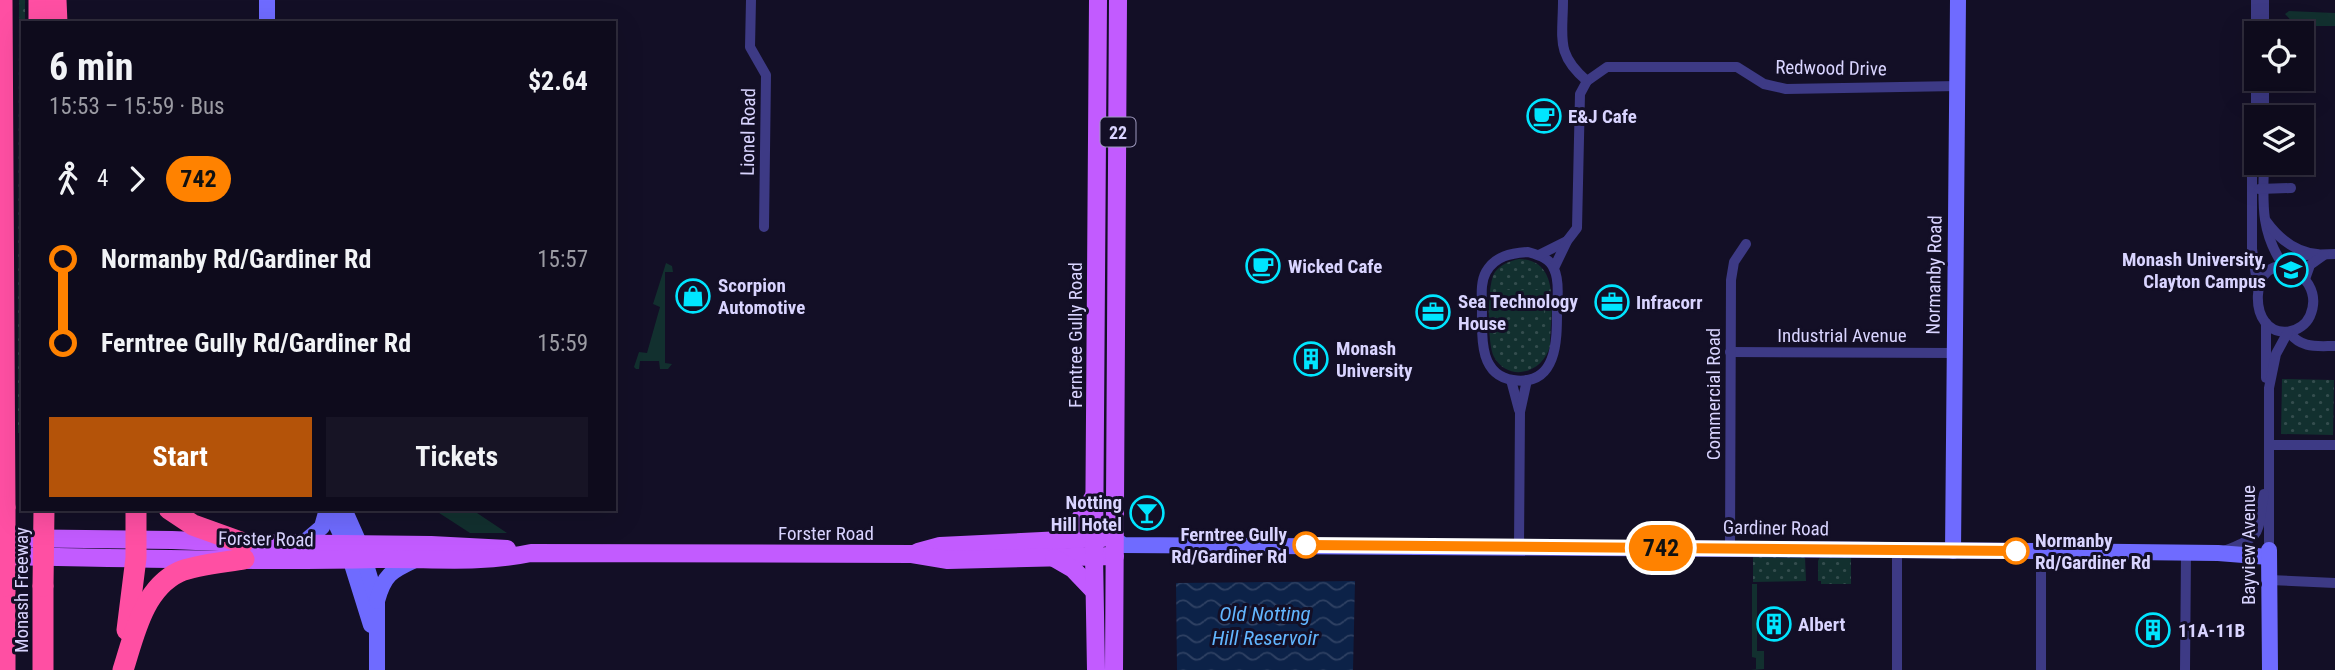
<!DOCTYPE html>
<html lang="en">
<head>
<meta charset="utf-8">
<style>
  :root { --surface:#0e0b1c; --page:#171425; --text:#f1f3f6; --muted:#9b9ba3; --line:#2e2b3b; --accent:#b45309 }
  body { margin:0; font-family:"Roboto Condensed",sans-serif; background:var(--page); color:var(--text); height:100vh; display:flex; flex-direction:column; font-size:26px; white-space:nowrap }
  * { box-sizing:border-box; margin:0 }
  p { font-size:23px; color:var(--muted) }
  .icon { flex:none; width:38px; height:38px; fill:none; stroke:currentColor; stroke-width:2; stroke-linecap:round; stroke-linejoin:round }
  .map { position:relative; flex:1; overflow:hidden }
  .details { position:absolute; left:21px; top:21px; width:595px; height:490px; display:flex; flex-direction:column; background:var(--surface); border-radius:0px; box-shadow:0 7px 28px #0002,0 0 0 2px var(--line) }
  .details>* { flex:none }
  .badge { padding:0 14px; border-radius:23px; font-size:24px; line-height:46px }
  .fabs { position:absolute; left:2244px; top:21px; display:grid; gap:14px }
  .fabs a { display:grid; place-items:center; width:70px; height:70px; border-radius:0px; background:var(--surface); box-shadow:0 7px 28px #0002,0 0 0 2px var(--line); font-size:35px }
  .map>.badge { position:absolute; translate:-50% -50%; box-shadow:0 0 0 4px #fff }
  .legs { display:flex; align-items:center; gap:10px; height:77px; padding:0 28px; font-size:23px }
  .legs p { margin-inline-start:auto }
  .headline { display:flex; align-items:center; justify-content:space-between; height:119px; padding:0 28px }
  h1 { font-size:38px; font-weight:700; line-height:52px }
  .action { display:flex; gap:14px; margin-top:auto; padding:14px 28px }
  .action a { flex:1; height:80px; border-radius:0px; background:var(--accent); color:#fff; font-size:28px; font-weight:700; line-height:80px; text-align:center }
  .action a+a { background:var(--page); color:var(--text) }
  ul { padding:0 28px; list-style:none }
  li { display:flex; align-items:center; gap:24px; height:84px; font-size:26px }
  li i { display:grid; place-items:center; width:10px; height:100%; margin:0 9px; background:currentColor }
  li i::after { content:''; width:18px; height:18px; margin:-9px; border:5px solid; border-radius:50%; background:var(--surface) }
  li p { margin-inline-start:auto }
  li:first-child i { background:linear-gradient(#0000 50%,currentColor 0) }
  li:last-child i { background:linear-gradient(currentColor 50%,#0000 0) }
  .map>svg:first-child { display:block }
</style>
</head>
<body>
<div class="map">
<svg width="2335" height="670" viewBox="0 0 2335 670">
  <defs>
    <pattern id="grass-dots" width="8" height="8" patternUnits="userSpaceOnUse" patternTransform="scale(1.75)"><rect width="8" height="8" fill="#12302f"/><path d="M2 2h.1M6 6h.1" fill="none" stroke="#344d4e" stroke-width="1.8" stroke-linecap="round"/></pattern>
    <pattern id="water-waves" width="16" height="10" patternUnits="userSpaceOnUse" patternTransform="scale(1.75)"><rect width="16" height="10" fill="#0c2248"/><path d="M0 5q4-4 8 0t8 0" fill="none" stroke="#2f4163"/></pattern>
  </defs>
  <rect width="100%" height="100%" fill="#130f26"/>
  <g fill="url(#grass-dots)">
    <path d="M19 0H25V23H23V433H18Z"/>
    <path d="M1519 259C1563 260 1550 315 1550 346 1543 373 1509 383 1494 357 1487 345 1487 282 1495 272 1501 264 1510 261 1519 259Z"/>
    <path d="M2282 379 2334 380 2333 435 2281 434Z"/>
    <path d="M1753 556 1805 557 1806 581 1753 582Z"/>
    <path d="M1820 557H1851V584H1821V581H1818V561Z"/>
  </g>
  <g fill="#12302f">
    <path d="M2289 11 2335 13V26H2296L2285 14Z"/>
    <path d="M666 263 672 266 673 272H665V363L672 364 668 369H660L659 361H640L639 369H636L634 367 639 352 647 353 660 307 653 304Z"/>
    <path d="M1498 290H1544V317H1499Z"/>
    <path d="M433 509H471L507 533H470Z"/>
    <path d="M1752 584H1757V651H1764V669L1751 670 1756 669V658L1752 657Z"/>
  </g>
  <path fill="url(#water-waves)" d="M1355 581 1353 670H1177L1176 583Z"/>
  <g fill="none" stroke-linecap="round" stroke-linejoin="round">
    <g stroke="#3d3a85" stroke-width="10">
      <path d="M751 0 750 47 766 75 764 227"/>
      <path d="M2264 33V0"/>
      <path d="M2256 36V0"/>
      <path d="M2256 79V117"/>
      <path d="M1587 81 1607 67H1737L1764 84 1786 89 1958 86"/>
      <path d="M2264 117V79"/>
      <path d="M2256 144 2252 172V249L2258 289"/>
      <path d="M2264 163C2263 202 2260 231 2283 265"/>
      <path d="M2259 189 2291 188"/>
      <path d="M2266 221C2279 239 2295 252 2317 254"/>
      <path d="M1528 252C1538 255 1550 258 1554 269 1559 279 1558 295 1557 306 1557 337 1559 387 1513 380 1478 375 1482 334 1482 309 1482 297 1480 283 1486 272 1495 256 1511 253 1528 252Z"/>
      <path d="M1539 255 1567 241"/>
      <path d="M2283 265C2305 272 2320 293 2310 316 2302 333 2277 338 2265 322 2255 309 2255 282 2268 271 2273 267 2278 266 2283 265Z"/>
      <path d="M2284 265 2306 255 2335 254"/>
      <path d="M1554 268 1567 241 1577 228 1580 94 1587 81C1555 54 1563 38 1563 0"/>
      <path d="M2305 279 2310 265 2324 255"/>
      <path d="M2266 323V378"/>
      <path d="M2289 332C2301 349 2317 346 2335 346"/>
      <path d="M1730 352 1954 353"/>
      <path d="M1511 380 1519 410"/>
      <path d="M2269 445H2335"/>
      <path d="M1519 547 1520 412 1527 380"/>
      <path d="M1730 548 1731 280 1734 262 1746 244"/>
      <path d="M2269 550V388L2276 354 2288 332"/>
      <path d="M2224 551C2266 535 2256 533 2264 494"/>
      <path d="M2269 580 2335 583"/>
      <path d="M1897 670V550"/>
      <path d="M2041 670V551"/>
      <path d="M2185 670 2186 553"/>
    </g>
    <g stroke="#6f6bff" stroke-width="16">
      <path d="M267 0V23"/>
      <path d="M329 509 346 545 371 625"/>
      <path d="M344 509 360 545 377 601V670"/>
      <path d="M1114 539 1123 545 2041 551 2218 553 2269 557"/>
      <path d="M302 544 322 527 327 509"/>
      <path d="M2269 550 2270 670"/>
      <path d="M1953 551 1958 0"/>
      <path d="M377 601C384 575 391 571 415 560"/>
    </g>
    <g stroke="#c25bff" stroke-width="18">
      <path d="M0 538 172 540 243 543 431 545 507 549"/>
      <path d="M1061 541 1078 522 1094 496"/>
      <path d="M918 552 940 546 1103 538"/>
      <path d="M0 556C126 558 252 562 378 559 431 558 477 564 531 553L912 554 948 560 1115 556"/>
      <path d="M1054 558 1073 569 1094 591"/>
      <path d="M1096 670 1094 556 1098 0"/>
      <path d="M1114 670 1118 0"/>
    </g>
    <g stroke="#ff4fa3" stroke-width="21">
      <path d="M2 0 5 507"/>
      <path d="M39 0V23"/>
      <path d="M56 0 57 23"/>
      <path d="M169 509 193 525 243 543"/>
      <path d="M5 586V670"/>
      <path d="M127 630 136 558V509"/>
      <path d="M43 670V586"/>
      <path d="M123 670C134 636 143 589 179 572 194 565 227 562 244 559"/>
    </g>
    <g stroke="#ff4fa3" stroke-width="21">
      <path d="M5 586V507"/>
      <path d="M43 586 44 509"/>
    </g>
  </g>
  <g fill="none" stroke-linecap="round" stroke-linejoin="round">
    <defs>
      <path id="line-1" d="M1306 545 2016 551"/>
    </defs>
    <use href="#line-1" stroke="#fff" stroke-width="16"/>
    <use href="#line-1" stroke="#ff8200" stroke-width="10"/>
  </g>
  <defs>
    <symbol id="cafe-ring" viewBox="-11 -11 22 22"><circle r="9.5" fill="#130f26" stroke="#00e5ff" stroke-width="1.5"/><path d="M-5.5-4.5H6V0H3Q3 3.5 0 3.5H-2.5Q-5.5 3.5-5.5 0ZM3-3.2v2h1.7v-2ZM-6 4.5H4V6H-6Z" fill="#00e5ff"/></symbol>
    <symbol id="university-ring" viewBox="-11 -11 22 22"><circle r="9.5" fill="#130f26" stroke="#00e5ff" stroke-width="1.5"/><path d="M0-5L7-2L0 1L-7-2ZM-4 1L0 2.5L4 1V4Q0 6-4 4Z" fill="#00e5ff"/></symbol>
    <symbol id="shop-ring" viewBox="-11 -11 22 22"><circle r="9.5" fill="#130f26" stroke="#00e5ff" stroke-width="1.5"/><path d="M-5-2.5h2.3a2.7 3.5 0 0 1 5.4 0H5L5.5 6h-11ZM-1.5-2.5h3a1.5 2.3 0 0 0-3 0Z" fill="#00e5ff"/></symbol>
    <symbol id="office-ring" viewBox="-11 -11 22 22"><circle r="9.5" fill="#130f26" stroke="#00e5ff" stroke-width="1.5"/><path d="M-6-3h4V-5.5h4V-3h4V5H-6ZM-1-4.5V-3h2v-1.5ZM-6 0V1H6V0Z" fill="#00e5ff"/></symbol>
    <symbol id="building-ring" viewBox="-11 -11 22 22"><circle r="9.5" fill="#130f26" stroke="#00e5ff" stroke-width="1.5"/><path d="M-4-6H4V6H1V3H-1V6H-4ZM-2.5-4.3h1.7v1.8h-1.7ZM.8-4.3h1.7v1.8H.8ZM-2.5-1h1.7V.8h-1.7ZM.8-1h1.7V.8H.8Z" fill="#00e5ff"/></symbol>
    <symbol id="bar-ring" viewBox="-11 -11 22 22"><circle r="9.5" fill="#130f26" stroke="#00e5ff" stroke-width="1.5"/><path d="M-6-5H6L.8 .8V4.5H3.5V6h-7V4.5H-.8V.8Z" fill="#00e5ff"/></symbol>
  </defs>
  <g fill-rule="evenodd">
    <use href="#cafe-ring" x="1525" y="97" width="38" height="38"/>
    <use href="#cafe-ring" x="1244" y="247" width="38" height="38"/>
    <use href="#university-ring" x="2272" y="251" width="38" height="38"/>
    <use href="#shop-ring" x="674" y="277" width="38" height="38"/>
    <use href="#office-ring" x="1593" y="283" width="38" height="38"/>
    <use href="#office-ring" x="1414" y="293" width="38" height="38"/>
    <use href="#building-ring" x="1292" y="340" width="38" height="38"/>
    <use href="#bar-ring" x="1128" y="494" width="38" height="38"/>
    <use href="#building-ring" x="1755" y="605" width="38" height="38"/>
    <use href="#building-ring" x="2134" y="611" width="38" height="38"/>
  </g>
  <g fill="#fff" stroke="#ff8200" stroke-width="3.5">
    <circle cx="1306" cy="545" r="12"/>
    <circle cx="2016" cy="551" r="12"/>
  </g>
  <g text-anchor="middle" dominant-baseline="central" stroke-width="6" stroke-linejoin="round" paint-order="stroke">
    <rect fill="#130f26" stroke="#9e99be" stroke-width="2" x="1100.5" y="117.5" width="35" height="29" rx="5"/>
    <g font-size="18" font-weight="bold" fill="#d9d4ff">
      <text x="1118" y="132">22</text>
    </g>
    <g font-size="19" fill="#d9d4ff" stroke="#130f26">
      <text transform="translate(1831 68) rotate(1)">Redwood Drive</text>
      <text transform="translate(748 132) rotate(-89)">Lionel Road</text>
      <text transform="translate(1934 275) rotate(-89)">Normanby Road</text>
      <text transform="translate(1075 335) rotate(-90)">Ferntree Gully Road</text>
      <text x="1842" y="335">Industrial Avenue</text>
      <text transform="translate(1713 394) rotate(-90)">Commercial Road</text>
      <text transform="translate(1776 528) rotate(1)">Gardiner Road</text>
      <text x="826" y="533">Forster Road</text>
      <text transform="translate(266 539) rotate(1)">Forster Road</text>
      <text transform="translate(2248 545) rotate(-90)">Bayview Avenue</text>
      <text transform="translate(21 590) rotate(-90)">Monash Freeway</text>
    </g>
    <g font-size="19" font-weight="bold" fill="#d9d4ff" stroke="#130f26" text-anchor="start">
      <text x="1568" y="116">E&amp;J Cafe</text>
      <text x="2266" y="259" text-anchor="end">Monash University,<tspan x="2266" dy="22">Clayton Campus</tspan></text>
      <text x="1288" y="266">Wicked Cafe</text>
      <text x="718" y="285">Scorpion<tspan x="718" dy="22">Automotive</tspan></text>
      <text x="1458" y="301">Sea Technology<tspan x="1458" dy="22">House</tspan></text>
      <text x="1636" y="302">Infracorr</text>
      <text x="1336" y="348">Monash<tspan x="1336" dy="22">University</tspan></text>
      <text x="1122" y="502" text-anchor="end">Notting<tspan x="1122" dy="22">Hill Hotel</tspan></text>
      <text x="1798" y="624">Albert</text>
      <text x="2178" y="630">11A-11B</text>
    </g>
    <g font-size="19" font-weight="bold" fill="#d9d4ff" stroke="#130f26" text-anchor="end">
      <text x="1287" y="534">Ferntree Gully<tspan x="1287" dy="22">Rd/Gardiner Rd</tspan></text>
      <text x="2035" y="540" text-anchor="start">Normanby<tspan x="2035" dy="22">Rd/Gardiner Rd</tspan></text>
    </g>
    <g font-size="21" font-style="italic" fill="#62b6ff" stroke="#130f26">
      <text x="1265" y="614">Old Notting<tspan x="1265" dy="24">Hill Reservoir</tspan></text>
    </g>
  </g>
</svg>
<div class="fabs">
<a><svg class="icon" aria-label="locate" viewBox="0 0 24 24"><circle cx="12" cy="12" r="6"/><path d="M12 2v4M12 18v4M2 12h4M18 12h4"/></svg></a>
<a><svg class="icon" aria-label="layers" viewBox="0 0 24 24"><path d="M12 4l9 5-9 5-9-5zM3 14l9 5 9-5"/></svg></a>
</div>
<b class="badge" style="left:1661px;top:548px;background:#ff8200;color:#111">742</b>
<section class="details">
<div class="headline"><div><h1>6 min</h1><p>15:53 – 15:59 · Bus</p></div><b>$2.64</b></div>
<div class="legs"><svg class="icon" aria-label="walk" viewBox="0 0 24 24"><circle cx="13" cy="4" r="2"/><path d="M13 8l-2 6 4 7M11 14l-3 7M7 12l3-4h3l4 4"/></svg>4<svg class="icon" aria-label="forward" viewBox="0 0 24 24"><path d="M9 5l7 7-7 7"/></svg><b class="badge" style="background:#ff8200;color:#111">742</b></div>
<ul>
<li><i style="color:#ff8200"></i><b>Normanby Rd/Gardiner Rd</b><p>15:57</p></li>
<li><i style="color:#ff8200"></i><b>Ferntree Gully Rd/Gardiner Rd</b><p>15:59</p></li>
</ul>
<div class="action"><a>Start</a><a>Tickets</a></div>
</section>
</div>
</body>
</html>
